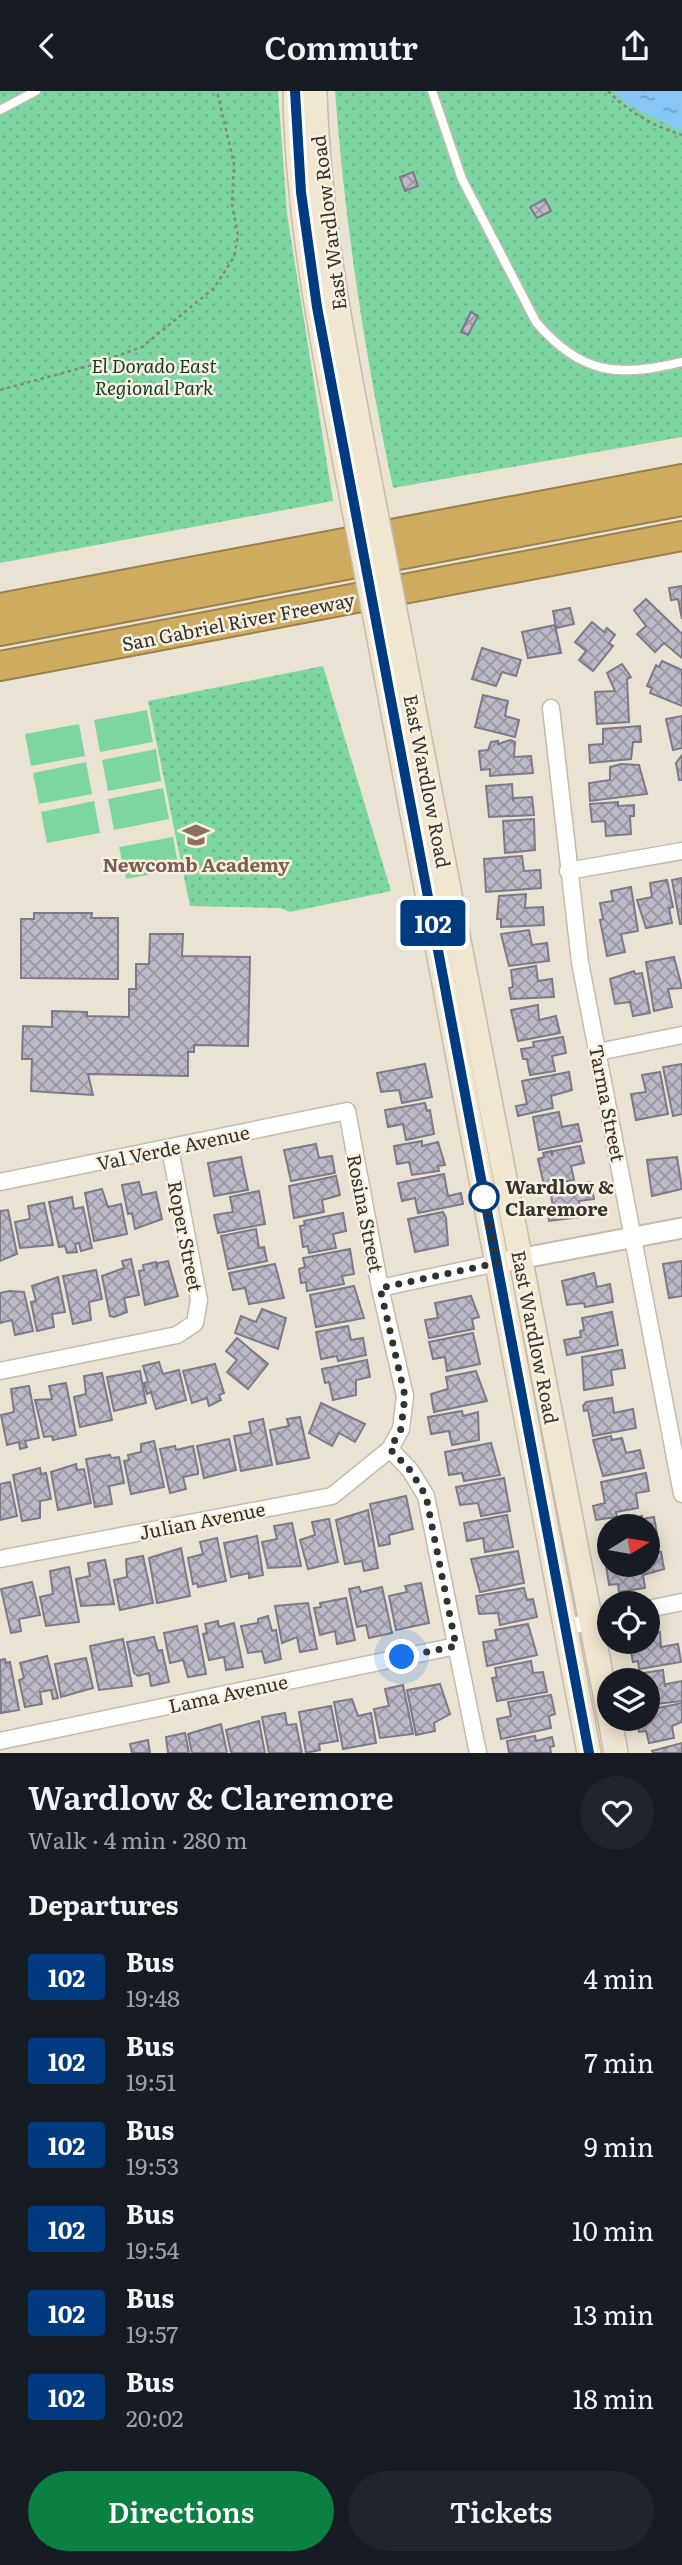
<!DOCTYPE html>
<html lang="en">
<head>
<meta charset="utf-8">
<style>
  :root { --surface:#171b24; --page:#20242c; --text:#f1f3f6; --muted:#9ea1a6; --accent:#0b8043 }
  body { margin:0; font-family:Literata,serif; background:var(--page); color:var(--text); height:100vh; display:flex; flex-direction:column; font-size:26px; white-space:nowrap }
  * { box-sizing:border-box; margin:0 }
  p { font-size:23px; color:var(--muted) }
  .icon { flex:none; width:38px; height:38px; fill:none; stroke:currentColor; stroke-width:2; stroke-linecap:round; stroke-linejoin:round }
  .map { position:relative; height:1662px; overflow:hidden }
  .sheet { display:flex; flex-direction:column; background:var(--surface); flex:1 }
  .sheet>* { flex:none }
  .badge { padding:0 14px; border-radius:5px; font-size:24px; line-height:46px }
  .needle { width:46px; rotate:79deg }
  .tools { position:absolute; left:597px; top:1423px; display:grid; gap:14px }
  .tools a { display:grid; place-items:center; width:63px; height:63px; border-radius:50%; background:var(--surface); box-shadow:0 4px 18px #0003; font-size:35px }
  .you { position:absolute; width:35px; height:35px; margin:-18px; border:5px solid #fff; border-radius:50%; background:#1a73e8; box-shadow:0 0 0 10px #1a73e833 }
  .map>.badge { position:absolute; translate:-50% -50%; box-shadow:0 0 0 4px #fff }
  h2 { padding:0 28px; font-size:26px; line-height:63px }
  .round { display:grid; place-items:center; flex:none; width:74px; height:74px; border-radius:37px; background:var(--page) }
  .head { display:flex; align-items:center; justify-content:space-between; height:119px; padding:0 28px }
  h1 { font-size:33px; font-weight:600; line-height:52px }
  .primary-button { display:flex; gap:14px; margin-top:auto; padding:14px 28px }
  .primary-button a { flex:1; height:80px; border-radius:42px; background:var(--accent); color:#fff; font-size:28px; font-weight:600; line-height:80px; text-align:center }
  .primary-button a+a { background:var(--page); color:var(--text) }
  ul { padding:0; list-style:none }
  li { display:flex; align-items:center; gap:21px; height:84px; padding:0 28px }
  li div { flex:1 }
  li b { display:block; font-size:26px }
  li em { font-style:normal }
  li .badge { min-width:77px; font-weight:700; text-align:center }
  header { display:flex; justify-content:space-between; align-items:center; height:91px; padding:0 28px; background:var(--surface); font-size:32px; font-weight:600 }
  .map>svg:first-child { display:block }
</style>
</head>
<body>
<header><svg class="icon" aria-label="back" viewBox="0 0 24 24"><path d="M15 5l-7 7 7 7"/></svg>Commutr<svg class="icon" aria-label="share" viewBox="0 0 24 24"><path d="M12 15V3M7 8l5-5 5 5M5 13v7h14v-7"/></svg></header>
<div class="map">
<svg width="682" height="1662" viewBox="0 0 682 1662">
  <defs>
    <pattern id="grass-dots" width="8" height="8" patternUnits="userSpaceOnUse" patternTransform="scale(1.75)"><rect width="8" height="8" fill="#7ed5a4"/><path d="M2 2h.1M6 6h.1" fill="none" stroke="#6eb78d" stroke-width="1.8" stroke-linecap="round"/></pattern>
    <pattern id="water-ripples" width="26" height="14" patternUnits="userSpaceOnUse" patternTransform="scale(1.75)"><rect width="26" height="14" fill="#87c6f7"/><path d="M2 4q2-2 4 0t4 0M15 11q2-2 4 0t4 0" fill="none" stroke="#6fa1c8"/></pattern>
    <pattern id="building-cross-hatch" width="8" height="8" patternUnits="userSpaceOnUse" patternTransform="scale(1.75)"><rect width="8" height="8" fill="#bcb8c7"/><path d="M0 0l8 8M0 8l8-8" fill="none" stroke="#9a96a2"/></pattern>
  </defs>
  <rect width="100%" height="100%" fill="#eae3d4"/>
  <g fill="url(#grass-dots)">
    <path d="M0 0H278L287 123 333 410 0 472Z"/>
    <path d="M335 0H682V346L393 397C365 265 345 134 335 0Z"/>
    <path d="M323 575 391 800 290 821 280 817 190 815 148 610Z"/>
  </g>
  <g fill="#7ed5a4">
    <path d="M147 619 153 651 100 661 94 629Z"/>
    <path d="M79 633 85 665 31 675 25 643Z"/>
    <path d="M156 658 161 690 108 700 102 669Z"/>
    <path d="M86 671 92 703 39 713 33 682Z"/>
    <path d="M163 697 169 728 114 739 108 708Z"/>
    <path d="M94 710 100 742 47 752 41 721Z"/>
    <path d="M173 746 179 778 126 788 119 756Z"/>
  </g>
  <path fill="url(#water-ripples)" d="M614 0H682V40L626 13Z"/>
  <g fill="url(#building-cross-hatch)" stroke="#7d7987" stroke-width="2">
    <path d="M413 81 418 95 405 100 400 86Z"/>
    <path d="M545 108 551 120 537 127 530 116Z"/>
    <path d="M471 221 478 225 468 244 461 241Z"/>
    <path d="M682 495V528L678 508 671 509 669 497Z"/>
    <path d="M646 508 682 543V567L664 552 655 561 637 543 646 535 634 519Z"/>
    <path d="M570 517 574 533 556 537 553 520Z"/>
    <path d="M592 531 604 541 607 537 615 544 609 552 613 555 593 580 579 569 586 560 575 551Z"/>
    <path d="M555 534 561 562 528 567 522 541Z"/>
    <path d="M482 557 521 569 516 585 502 581 496 595 472 588Z"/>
    <path d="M662 570 682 579V615L650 602 652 597 647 595 656 574 659 576Z"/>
    <path d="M622 573 631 586 627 588 629 631 597 633 595 601 615 600 607 582Z"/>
    <path d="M483 604 508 610 505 625 519 629 515 646 475 636Z"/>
    <path d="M682 625V657L673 659 666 628Z"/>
    <path d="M640 635 641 651H633L631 668 590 672 589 654 603 653V638Z"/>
    <path d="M510 649 515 651 514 666 531 665 533 682 490 685V678L481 679 479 660 488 659 491 651 498 650V653Z"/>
    <path d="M682 664V689H679L676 672Z"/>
    <path d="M621 673 639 674 647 703 590 710 589 692 610 689V676Z"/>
    <path d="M512 693 513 710 514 707 532 706 534 724 489 726 486 695Z"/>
    <path d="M618 711V715L634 714V725H630L631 743 606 745 605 730 592 731 590 713Z"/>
    <path d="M534 728 535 759 505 762 503 730Z"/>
    <path d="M522 765 524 780 540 779 541 797 486 801 484 768Z"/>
    <path d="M682 787V833H680L672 789Z"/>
    <path d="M667 789 673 816 669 817 672 832 646 837 637 809 652 806 650 792Z"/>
    <path d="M631 796 638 840 621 843 625 861 607 865 600 829 603 828 600 812 613 810 611 800Z"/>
    <path d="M526 803 525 817 543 816 544 834 501 836V828H497L499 805Z"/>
    <path d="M34 822H92L91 827H118V888L21 887V828H34Z"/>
    <path d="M529 839 532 854 547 852 549 870 509 875 501 843Z"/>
    <path d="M150 843H183L182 865 250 866 248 955 194 954V961H188V985L88 983 93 1004 31 1000 32 968H22L23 935 52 936V920L87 921V925L129 926V898H136V873H149Z"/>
    <path d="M674 866 682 897 668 898 672 916 654 920 646 871Z"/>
    <path d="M536 875 538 890 552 888 554 906 511 908 509 897 513 896 511 879Z"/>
    <path d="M634 880 635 883 642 882 650 922 633 925 630 911 615 913 610 888Z"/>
    <path d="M538 914 539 929 556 925 560 942 518 950 511 919Z"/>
    <path d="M563 946 566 962 552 965 555 980 530 984 527 968H523L521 958 534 956 533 951Z"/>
    <path d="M425 973 432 1006 402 1012 399 999 381 1001 377 982Z"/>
    <path d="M682 973V1023L673 1025 663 976Z"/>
    <path d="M569 981 572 999 551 1005 553 1017 518 1025 516 1015 527 1013 522 990Z"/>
    <path d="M660 981 668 1023 636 1029 631 1003 646 1001 642 984Z"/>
    <path d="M425 1012 427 1020 430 1019 434 1043 406 1049 403 1033 388 1036 385 1019Z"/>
    <path d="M559 1021 562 1036 578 1033 582 1050 539 1059 533 1026Z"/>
    <path d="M422 1050V1055L438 1051 445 1074 438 1075 439 1080 412 1084 409 1071 397 1073 394 1055Z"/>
    <path d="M316 1053 319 1067 332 1065 335 1082 291 1090 284 1059Z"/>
    <path d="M580 1055 584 1072 571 1075 574 1089 544 1094 538 1068 544 1066 543 1062 551 1060 552 1065 553 1060Z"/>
    <path d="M241 1066 248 1099 214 1105 208 1072Z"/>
    <path d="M677 1066 682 1098 652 1105 647 1069Z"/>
    <path d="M444 1083 448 1105 461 1102 463 1113 418 1122 415 1107 402 1110 398 1092Z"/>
    <path d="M336 1085 340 1104 322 1109 324 1121 294 1127 289 1095Z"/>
    <path d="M139 1091 142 1104 156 1101 162 1128 135 1138 132 1122 128 1123 122 1094Z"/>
    <path d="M590 1091 594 1108 579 1110 582 1126 549 1130 547 1117 553 1116 550 1098Z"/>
    <path d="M102 1098 108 1116 121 1113 127 1143 94 1150 85 1102Z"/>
    <path d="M259 1100 265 1133 218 1142 214 1124 233 1121 230 1106Z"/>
    <path d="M72 1106 74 1118 83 1116 92 1157 81 1160 79 1152 75 1153 77 1161 67 1162 65 1155 59 1156 49 1111Z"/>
    <path d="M44 1112 53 1154 20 1157 15 1131 30 1128 28 1115Z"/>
    <path d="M8 1119 17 1163 0 1170V1120Z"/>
    <path d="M443 1121 446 1127 448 1154 415 1161 408 1128Z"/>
    <path d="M343 1122 346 1140 333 1143 336 1157 309 1162 308 1155 303 1156 300 1135 305 1134 304 1130Z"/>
    <path d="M256 1138 259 1157 264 1156 267 1170 228 1178 221 1145Z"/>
    <path d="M350 1158 354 1183 342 1185 344 1193 307 1200 306 1191 301 1192 299 1178 305 1176 303 1167Z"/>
    <path d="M131 1168 139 1204 124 1207 127 1221 114 1226 110 1225 102 1185 124 1177 122 1170Z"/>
    <path d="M168 1170 178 1205 145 1214 139 1180 144 1179 143 1174 156 1171 157 1177 158 1172Z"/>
    <path d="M682 1170V1205L669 1207 663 1173Z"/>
    <path d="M275 1173 284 1207 249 1213 245 1197 233 1199 229 1182Z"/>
    <path d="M96 1179 102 1208 89 1211 91 1229 73 1233 63 1185Z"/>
    <path d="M594 1182 597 1196 610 1193 613 1211 585 1216 584 1212 567 1214 562 1190Z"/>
    <path d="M58 1186 65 1221 52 1223 54 1236 37 1240 31 1211 36 1210 32 1195Z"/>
    <path d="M354 1195 364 1227 316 1236 310 1204Z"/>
    <path d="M9 1200 24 1201 33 1240 15 1244 12 1229 0 1232V1202Z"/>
    <path d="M471 1205 479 1226 472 1228 474 1238 429 1247 425 1229 438 1227 435 1212Z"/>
    <path d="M262 1218 286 1227 278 1258 235 1242 241 1225 256 1231Z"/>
    <path d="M612 1221 618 1254 567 1264 564 1249 581 1246 580 1240 584 1239 582 1227Z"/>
    <path d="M348 1235 351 1249 363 1247 366 1264 338 1270 337 1265 321 1268 316 1241Z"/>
    <path d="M473 1242 480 1273 447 1280 445 1266 433 1268 429 1251Z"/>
    <path d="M237 1247 268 1273 248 1298 227 1281 237 1269 226 1260Z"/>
    <path d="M622 1259 625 1277 611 1279 613 1294 584 1299 582 1266Z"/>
    <path d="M367 1269 370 1286 356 1289V1304L333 1309 329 1291 325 1292 322 1278Z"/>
    <path d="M159 1271 163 1283 179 1279 186 1309 156 1318 151 1301 147 1303 144 1292 148 1291 143 1275Z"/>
    <path d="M215 1273 224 1302 219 1304 221 1309 209 1315 207 1307 192 1312 183 1280Z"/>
    <path d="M140 1280 146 1312 114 1320 107 1286Z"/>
    <path d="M476 1280 487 1310 434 1321 431 1303 448 1298 446 1286Z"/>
    <path d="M102 1282 112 1329 80 1336 74 1306 86 1303 84 1285Z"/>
    <path d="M66 1292 76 1344 53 1349 52 1345 44 1346 35 1309 52 1308 49 1295Z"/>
    <path d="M29 1295 39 1347 25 1350 27 1356 20 1358 19 1351 7 1354 1 1324 14 1321 11 1298Z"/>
    <path d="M612 1307 614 1322 633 1318 636 1337 593 1345 588 1319 584 1320 583 1315 586 1311Z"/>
    <path d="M321 1312 365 1333 355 1351 339 1342 332 1355 309 1342Z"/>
    <path d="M462 1320 463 1325 478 1321 479 1349 452 1354 449 1340 431 1343 428 1326Z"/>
    <path d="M300 1326 309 1367 277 1373 270 1339 289 1335 287 1328Z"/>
    <path d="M263 1328 272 1374 241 1380 234 1345 251 1342 249 1331Z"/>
    <path d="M611 1345 612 1349 622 1347 626 1362 640 1359 644 1377 603 1385 593 1349Z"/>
    <path d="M229 1348 236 1379 204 1387 197 1355Z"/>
    <path d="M154 1350 164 1396 131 1403 124 1370 129 1369 128 1364 141 1361V1353Z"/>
    <path d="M491 1352 500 1384 464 1390 462 1382 449 1384 445 1361Z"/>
    <path d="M175 1355 176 1359 193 1355 198 1380V1383L183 1386 186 1398 170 1402 160 1358Z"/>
    <path d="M110 1364 111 1367 119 1366 124 1392 109 1395 112 1413 95 1416 86 1368Z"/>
    <path d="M76 1373 77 1379 84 1378 91 1412 58 1419 51 1381Z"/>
    <path d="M40 1377 41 1383 46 1382 51 1408 40 1410V1427L22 1430 13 1384Z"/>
    <path d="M646 1382 649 1400 636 1402 638 1417 616 1421 617 1426 596 1429 593 1415 605 1412 601 1391Z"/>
    <path d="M504 1387 510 1420 481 1425 478 1412 460 1414 456 1396Z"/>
    <path d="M10 1391 17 1425 0 1429V1393Z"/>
    <path d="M406 1405 413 1438 389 1444 390 1453 379 1455 370 1413Z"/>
    <path d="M368 1419 378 1477 364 1480 362 1470 345 1473 336 1429Z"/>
    <path d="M507 1424 513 1456 485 1461 483 1447 467 1450 464 1432Z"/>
    <path d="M642 1425V1428L654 1426 657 1443 648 1445V1435H624L623 1429Z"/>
    <path d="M329 1428 338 1471 308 1478 300 1449 315 1444 312 1431Z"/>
    <path d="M292 1432 301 1475 268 1477 262 1451 277 1448 274 1435Z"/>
    <path d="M257 1445 263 1484 249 1487V1482L231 1486 224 1452Z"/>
    <path d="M217 1447 226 1490 198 1496 197 1492 193 1493 188 1467 203 1463 200 1451Z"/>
    <path d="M181 1457 190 1505 157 1512 149 1467Z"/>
    <path d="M518 1460 524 1492 480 1501 471 1468Z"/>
    <path d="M661 1461 664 1478 643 1484 645 1497 619 1501 618 1493 609 1494 606 1474H648V1463Z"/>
    <path d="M143 1465 153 1512 120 1519 114 1489 127 1486 126 1468Z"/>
    <path d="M105 1469 114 1513 81 1515 76 1488 90 1485 88 1472Z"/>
    <path d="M69 1476 79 1531 46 1535 40 1506 53 1503 50 1480Z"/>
    <path d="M32 1491 40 1524 19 1528 21 1540 11 1542 1 1498Z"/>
    <path d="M421 1492 429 1532 396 1539 389 1505 407 1501 405 1495Z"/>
    <path d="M359 1496 361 1501 382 1496 392 1542 369 1547 366 1534 357 1536 349 1498Z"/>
    <path d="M524 1497 527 1509 533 1508 537 1526 500 1534 498 1522 479 1523 476 1505Z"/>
    <path d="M346 1507 355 1549 337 1553 335 1540 320 1544 314 1517 321 1516 320 1512Z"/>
    <path d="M308 1512 317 1558 300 1561 297 1546 282 1552 275 1515Z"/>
    <path d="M268 1525 272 1540 276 1539 281 1568 265 1572 262 1560 248 1562 241 1535 258 1532V1528Z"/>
    <path d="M218 1530 219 1536 234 1532 243 1576 226 1579 224 1566 209 1569 203 1543 207 1542 205 1533Z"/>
    <path d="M528 1533 537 1564 487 1575 483 1551 497 1549 495 1539Z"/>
    <path d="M197 1535 206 1583 188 1586 183 1569 170 1572 164 1542Z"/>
    <path d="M660 1541 661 1556 678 1553 681 1571 639 1578 638 1570 633 1571 631 1561 636 1560 634 1550H648V1544Z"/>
    <path d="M154 1546 158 1560 162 1559 169 1591 151 1595 149 1582 138 1585 134 1582 127 1551Z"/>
    <path d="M123 1548 132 1595 99 1599 90 1555Z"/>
    <path d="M47 1565 58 1607 53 1608 51 1599 40 1601 42 1613 25 1616 19 1589 24 1587 20 1572Z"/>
    <path d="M86 1567 93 1597 61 1606 55 1573Z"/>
    <path d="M5 1568 6 1572 10 1571 19 1619 1 1622 0 1569Z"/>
    <path d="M531 1570 533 1582 543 1581 547 1601 497 1610 492 1587 497 1586 495 1577Z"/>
    <path d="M663 1579 665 1596 666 1593 682 1590V1610L648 1614V1589H638L637 1583Z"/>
    <path d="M440 1593 450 1623 434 1632 435 1640 416 1644 407 1599Z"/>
    <path d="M403 1594 413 1643 380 1647 374 1618 389 1615 385 1598Z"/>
    <path d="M551 1604 555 1623 549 1625 551 1637 501 1648 497 1628 511 1625 508 1611Z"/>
    <path d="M352 1608 358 1625 371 1622 376 1652 343 1658 334 1611Z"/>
    <path d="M682 1612V1631L672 1635 674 1647 649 1652 646 1640 639 1641 636 1628H648V1619Z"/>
    <path d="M331 1615 338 1650 319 1653 320 1659 306 1662 299 1621Z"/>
    <path d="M285 1622 287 1634 296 1633 302 1662H269L262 1626Z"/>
    <path d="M259 1630 265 1662H231L226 1639Z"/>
    <path d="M221 1633 227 1662H192L188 1643Z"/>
    <path d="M185 1642 189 1662H168L166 1646Z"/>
    <path d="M535 1645 536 1650 552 1646 554 1655 550 1656 551 1662H509L507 1650Z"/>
    <path d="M148 1649 150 1662H132L130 1653Z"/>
    <path d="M682 1652V1662H653L652 1660Z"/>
  </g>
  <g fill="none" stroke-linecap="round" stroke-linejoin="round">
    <defs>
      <g id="service">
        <path d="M432 0 462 88 536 231C580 283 618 287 682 271"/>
        <path d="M0 19 36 0"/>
      </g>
      <g id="minor">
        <path d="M551 617 580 871 682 1403"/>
        <path d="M568 780 682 760"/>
        <path d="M598 961 682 944"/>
        <path d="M0 1091 347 1020 380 1197 405 1305 401 1338 390 1358 410 1379 426 1405 478 1662"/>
        <path d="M380 1197 497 1172"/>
        <path d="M0 1280 177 1244 195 1232 199 1209 170 1058"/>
        <path d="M0 1468 332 1405 390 1358"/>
        <path d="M648 1518 682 1511"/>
        <path d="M566 1536 609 1527"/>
        <path d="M0 1650 456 1555"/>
      </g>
      <path id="tertiary" d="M508 1170 682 1137"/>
      <g id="secondary">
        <path d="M295 0C297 140 328 278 353 414"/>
        <path d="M315 0C319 139 348 275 374 411"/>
        <path d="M399 540 609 1624"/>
        <path d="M378 542 589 1662"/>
        <path d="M610 1628 616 1662"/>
      </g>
      <g id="motorway">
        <path d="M0 517 682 388"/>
        <path d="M0 540 682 410"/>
        <path d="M0 575 682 445"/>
      </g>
    </defs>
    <use href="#service" stroke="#c3bcad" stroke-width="11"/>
    <use href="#minor" stroke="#c3bcad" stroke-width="19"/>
    <use href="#tertiary" stroke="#c3bcad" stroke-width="23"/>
    <use href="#secondary" stroke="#c3bcad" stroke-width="26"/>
    <use href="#motorway" stroke="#99814e" stroke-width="32"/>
    <g stroke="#8a867c" stroke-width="2.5" stroke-dasharray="3.5 3.5" stroke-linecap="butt">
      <path d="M608 0C628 21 654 35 682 44"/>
      <path d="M0 299 92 274 142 256 214 197 234 166 238 144 232 114 234 73 217 0"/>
    </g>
    <use href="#service" stroke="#fff" stroke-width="8"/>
    <use href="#minor" stroke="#fff" stroke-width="16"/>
    <use href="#tertiary" stroke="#fff" stroke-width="19"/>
    <use href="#secondary" stroke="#f1e6cf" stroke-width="23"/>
    <use href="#motorway" stroke="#cfab60" stroke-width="28"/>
    <defs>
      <g id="secondary-bridge">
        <path d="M374 411 399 540"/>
        <path d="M353 414 378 542"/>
      </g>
    </defs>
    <use href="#secondary-bridge" stroke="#c3bcad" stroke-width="26" stroke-linecap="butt"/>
    <use href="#secondary-bridge" stroke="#f1e6cf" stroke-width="23"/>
  </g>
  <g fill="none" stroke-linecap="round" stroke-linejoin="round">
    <defs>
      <path id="line" d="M295 0 301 101 317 216 589 1662"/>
    </defs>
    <use href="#line" stroke="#fff" stroke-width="16"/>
    <use href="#line" stroke="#003b80" stroke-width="10"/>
    <path stroke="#34322c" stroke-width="7" stroke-dasharray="0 12.6" d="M402 1566 456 1555 426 1405 410 1379 390 1358 401 1338 405 1305 380 1197 497 1172 482 1097 484 1106"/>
  </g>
  <defs>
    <symbol id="school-bare" viewBox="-9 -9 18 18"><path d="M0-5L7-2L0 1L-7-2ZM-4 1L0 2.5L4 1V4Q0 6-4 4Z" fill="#8d6e63" stroke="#f8f0e1" stroke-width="2.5" paint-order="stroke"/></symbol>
  </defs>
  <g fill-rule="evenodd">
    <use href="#school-bare" x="177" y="725" width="38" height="38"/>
  </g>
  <circle fill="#fff" stroke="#003b80" stroke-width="3.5" cx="484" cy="1106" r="14"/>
  <g text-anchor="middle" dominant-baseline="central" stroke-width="5" stroke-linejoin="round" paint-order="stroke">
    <g font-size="19" fill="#34322c" stroke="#f8f0e1">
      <text transform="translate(328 132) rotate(-97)">East Wardlow Road</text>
      <text transform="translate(238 530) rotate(-11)">San Gabriel River Freeway</text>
      <text transform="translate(428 690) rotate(79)">East Wardlow Road</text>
      <text transform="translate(608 1012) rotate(79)">Tarma Street</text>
      <text transform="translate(173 1056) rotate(-12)">Val Verde Avenue</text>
      <text transform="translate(366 1122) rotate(79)">Rosina Street</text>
      <text transform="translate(186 1145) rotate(79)">Roper Street</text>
      <text transform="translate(536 1246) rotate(79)">East Wardlow Road</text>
      <text transform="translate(202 1429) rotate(-11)">Julian Avenue</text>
      <text transform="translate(228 1602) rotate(-12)">Lama Avenue</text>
    </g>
    <g font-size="19" font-style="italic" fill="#133c27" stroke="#f8f0e1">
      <text x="154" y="274">El Dorado East<tspan x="154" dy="22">Regional Park</tspan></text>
    </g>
    <g font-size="19" font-weight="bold" fill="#785e54" stroke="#f8f0e1">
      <text x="196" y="773">Newcomb Academy</text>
    </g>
    <g font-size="19" font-weight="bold" fill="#34322c" stroke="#f8f0e1" text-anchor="start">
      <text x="505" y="1095">Wardlow &amp;<tspan x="505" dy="22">Claremore</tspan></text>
    </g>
  </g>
</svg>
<div class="tools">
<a><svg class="needle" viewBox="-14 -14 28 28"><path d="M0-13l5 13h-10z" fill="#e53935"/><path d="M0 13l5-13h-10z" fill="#9ea1a6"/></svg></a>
<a><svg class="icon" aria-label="locate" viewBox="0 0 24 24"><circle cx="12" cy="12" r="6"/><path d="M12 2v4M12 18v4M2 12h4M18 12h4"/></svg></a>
<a><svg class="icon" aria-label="layers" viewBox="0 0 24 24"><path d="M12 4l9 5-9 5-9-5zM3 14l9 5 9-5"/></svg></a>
</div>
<div class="you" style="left:402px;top:1566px"></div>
<b class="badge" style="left:433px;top:832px;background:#003b80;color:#fff">102</b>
</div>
<section class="sheet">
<div class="head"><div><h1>Wardlow &amp; Claremore</h1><p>Walk · 4 min · 280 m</p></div><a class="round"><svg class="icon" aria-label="heart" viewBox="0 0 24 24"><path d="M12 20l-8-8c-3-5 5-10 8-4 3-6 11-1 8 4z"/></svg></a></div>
<h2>Departures</h2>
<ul>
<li><span class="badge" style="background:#003b80;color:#fff">102</span><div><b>Bus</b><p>19:48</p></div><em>4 min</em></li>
<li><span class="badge" style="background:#003b80;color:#fff">102</span><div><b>Bus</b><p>19:51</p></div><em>7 min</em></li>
<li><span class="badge" style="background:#003b80;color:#fff">102</span><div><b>Bus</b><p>19:53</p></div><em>9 min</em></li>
<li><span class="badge" style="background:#003b80;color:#fff">102</span><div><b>Bus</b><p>19:54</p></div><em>10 min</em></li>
<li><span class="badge" style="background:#003b80;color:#fff">102</span><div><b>Bus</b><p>19:57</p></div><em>13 min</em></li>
<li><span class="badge" style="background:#003b80;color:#fff">102</span><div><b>Bus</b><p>20:02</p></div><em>18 min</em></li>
</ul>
<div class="primary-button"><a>Directions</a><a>Tickets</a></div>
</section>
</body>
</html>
